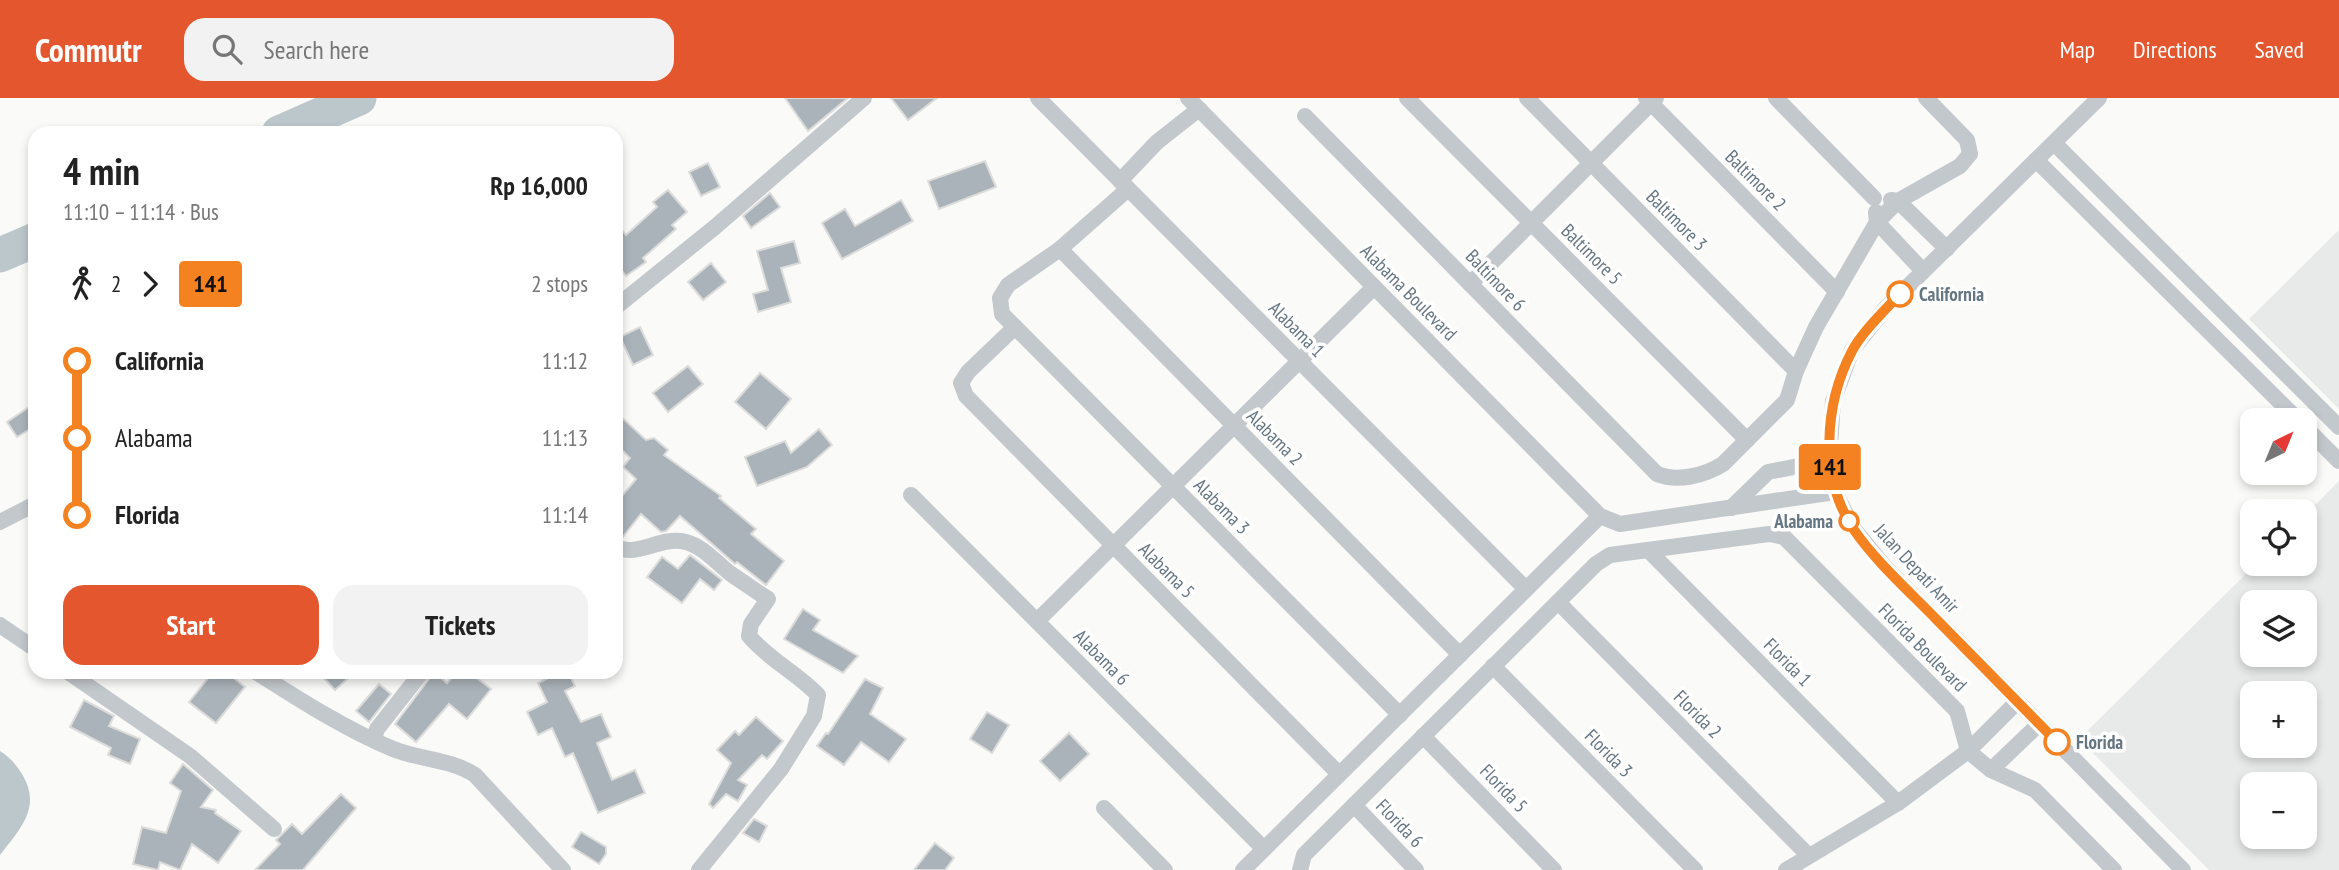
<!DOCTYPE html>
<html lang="en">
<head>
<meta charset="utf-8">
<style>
  :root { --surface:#fff; --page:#f2f2f2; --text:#222; --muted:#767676; --accent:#e4572e }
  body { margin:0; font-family:"PT Sans Narrow",sans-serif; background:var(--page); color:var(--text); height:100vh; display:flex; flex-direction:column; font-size:26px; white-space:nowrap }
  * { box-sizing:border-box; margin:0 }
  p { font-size:23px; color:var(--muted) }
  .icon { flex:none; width:38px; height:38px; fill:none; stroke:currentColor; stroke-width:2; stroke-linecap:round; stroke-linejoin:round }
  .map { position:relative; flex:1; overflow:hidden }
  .sheet { position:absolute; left:28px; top:28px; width:595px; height:553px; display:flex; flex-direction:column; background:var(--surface); border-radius:21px; box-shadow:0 4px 10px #0003 }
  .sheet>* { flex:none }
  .badge { padding:0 14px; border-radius:5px; font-size:24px; line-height:46px }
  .needle { width:46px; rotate:43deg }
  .buttons { position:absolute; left:2240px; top:310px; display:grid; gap:14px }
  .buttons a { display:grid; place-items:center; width:77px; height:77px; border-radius:14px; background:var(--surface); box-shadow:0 4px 10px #0003; font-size:35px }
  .map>.badge { position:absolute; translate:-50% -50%; box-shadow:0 0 0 4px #fff }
  .legs { display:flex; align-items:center; gap:10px; height:77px; padding:0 35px; font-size:23px }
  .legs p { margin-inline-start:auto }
  .head { display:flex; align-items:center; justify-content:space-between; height:119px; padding:0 35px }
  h1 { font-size:38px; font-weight:700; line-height:52px }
  .primary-button { display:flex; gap:14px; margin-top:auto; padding:14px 35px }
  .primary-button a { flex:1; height:80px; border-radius:21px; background:var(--accent); color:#fff; font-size:28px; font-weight:700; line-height:80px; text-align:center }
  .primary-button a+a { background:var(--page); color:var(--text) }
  ul { padding:0 35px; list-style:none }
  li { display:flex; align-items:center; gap:24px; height:77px; font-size:26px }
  li i { display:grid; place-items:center; width:10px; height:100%; margin:0 9px; background:currentColor }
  li i::after { content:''; width:18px; height:18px; margin:-9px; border:5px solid; border-radius:50%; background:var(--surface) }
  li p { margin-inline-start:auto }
  li:first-child i { background:linear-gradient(#0000 50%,currentColor 0) }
  li:last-child i { background:linear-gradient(currentColor 50%,#0000 0) }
  header { display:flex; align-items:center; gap:42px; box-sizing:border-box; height:98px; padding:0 35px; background:var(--accent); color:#fff }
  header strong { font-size:33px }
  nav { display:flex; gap:38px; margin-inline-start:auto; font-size:24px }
  .search { width:490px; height:63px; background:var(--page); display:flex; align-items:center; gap:18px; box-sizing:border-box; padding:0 24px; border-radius:21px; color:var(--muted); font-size:26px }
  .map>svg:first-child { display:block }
</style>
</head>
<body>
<header>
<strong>Commutr</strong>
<div class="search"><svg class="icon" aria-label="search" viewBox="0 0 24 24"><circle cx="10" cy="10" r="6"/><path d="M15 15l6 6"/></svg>Search here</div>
<nav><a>Map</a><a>Directions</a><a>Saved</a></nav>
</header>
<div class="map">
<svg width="2339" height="772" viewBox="0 0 2339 772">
  <rect width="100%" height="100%" fill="#fafaf8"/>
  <g fill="#e8e9e9" fill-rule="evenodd">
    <path d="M2339 132V311L2249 221Z"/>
    <path d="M2339 383V772H2209L2079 641 2256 466H2305V417ZM2252 504H2305V556H2252ZM2252 595H2305V648H2252ZM2252 686H2305V738H2252Z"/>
  </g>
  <path fill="#bbc7cb" d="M0 653C9 659 14 664 20 673 43 707 22 729 0 757Z"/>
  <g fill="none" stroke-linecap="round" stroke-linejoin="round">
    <g stroke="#bbc7cb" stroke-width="35">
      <path d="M279 35 359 0"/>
      <path d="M0 157 35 142"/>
    </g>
  </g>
  <g fill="#aab3b9" stroke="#dcdcda" stroke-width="2">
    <path d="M785 0H848L808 33Z"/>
    <path d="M891 0H937L908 22Z"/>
    <path d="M985 63 996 89 939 111 928 83Z"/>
    <path d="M708 65 720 89 701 98 689 74Z"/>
    <path d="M668 92 687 114 672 127 676 131 643 160 646 164 626 178 616 165V124L626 137 657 109 653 104Z"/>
    <path d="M770 95 780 109 751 130 743 118Z"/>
    <path d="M901 102 913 123 842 161 822 125 845 111 855 128Z"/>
    <path d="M794 143 800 165 781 170 791 204 758 214 753 196 768 192 757 153Z"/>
    <path d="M711 165 726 184 703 202 688 184Z"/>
    <path d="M640 229 653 257 633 267 620 239Z"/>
    <path d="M688 268 703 286 668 314 653 295Z"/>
    <path d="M760 275 791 301 766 331 735 304Z"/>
    <path d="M35 305V328L17 339 7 324Z"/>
    <path d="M616 314 646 342 654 340 668 352 664 357 721 398 719 400 756 431 751 436 784 463 766 487 737 464 735 466 680 418 666 433 661 434 641 416 622 440 616 439V405L636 381 623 369 630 360 616 346Z"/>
    <path d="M819 331 832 347 807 369 757 388 745 359 785 343 791 355Z"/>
    <path d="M690 457 722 482 714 492 700 481 682 505 647 479 662 459 678 471Z"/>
    <path d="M803 511 820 522 813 532 858 558 843 575 784 541Z"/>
    <path d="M213 574H226L245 589 216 625 189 604Z"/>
    <path d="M318 574H355L335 592Z"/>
    <path d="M434 574 447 585 456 574H469L491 591 467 621 449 606 416 644 395 626Z"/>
    <path d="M560 574H568L575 588 565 593 581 624 601 616 611 639 597 645 612 682 635 672 645 695 598 715 573 655 565 659 552 630 538 637 527 614 547 604 538 585Z"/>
    <path d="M865 581 883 590 870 616 906 641 889 664 861 644 844 667 817 648 826 635 828 636Z"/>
    <path d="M379 586 391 596 369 624 356 613Z"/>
    <path d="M84 602 114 618 109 628 140 641 130 666 108 657 111 650 70 629Z"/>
    <path d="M987 614 1009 627 992 655 970 641Z"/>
    <path d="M756 619 783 643 767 661 762 657 738 682 747 687 738 703 726 696 713 710 709 706 731 665 717 652 735 633 739 637Z"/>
    <path d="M1069 635 1089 656 1060 683 1040 663Z"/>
    <path d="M183 666 213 692 201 709 216 712 215 715 241 733 218 765 192 746 180 772 160 764 158 772 133 766 142 729 166 735 181 693 170 685Z"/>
    <path d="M341 696 356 710 303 772H255L280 746 276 742 292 726 302 736Z"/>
    <path d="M754 721 767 728 759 744 743 735Z"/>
    <path d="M581 734 606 749V756L599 766 572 749Z"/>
    <path d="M935 745 954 760 945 772H914Z"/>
  </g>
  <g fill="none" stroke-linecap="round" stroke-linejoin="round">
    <g stroke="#c3c8cc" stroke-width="16">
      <path d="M1038 0 1526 491"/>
      <path d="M1188 0 1600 418 1620 426 1835 394"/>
      <path d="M1407 0 1747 342"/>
      <path d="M1527 0 1796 273"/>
      <path d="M1646 0 1837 194"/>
      <path d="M1776 0 1874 100"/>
      <path d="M2099 0 1885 211 1852 252 1833 303 1829 362 1835 394 1853 430 1885 469 2183 772"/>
      <path d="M1305 18 1657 376C1677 384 1704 378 1723 366L1787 302 1796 273 1816 229 1877 124 1898 103 1960 68 1970 56 1967 42 1926 0"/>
      <path d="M2054 45 2339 329"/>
      <path d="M2036 62 2298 322"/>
      <path d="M1120 83 1157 44 1199 11"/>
      <path d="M1128 91 1060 151 1008 187 1000 200 1002 216 1015 229 968 274 961 285 966 298 1339 676"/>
      <path d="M1891 102 1898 103 1947 151"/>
      <path d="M1876 114 1877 124 1923 173"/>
      <path d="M1060 151 1460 557"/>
      <path d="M1470 186 1656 0"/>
      <path d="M616 209 715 129 864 0"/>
      <path d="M1015 229 1400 617"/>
      <path d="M2305 329 2339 363"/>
      <path d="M911 397 1264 751"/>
      <path d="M1731 410 1768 374 1829 362"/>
      <path d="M0 424 35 406"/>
      <path d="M616 449C638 459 658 440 681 443 702 446 715 464 731 476 743 484 756 493 768 501L751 526 749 538C768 561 797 575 818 597L814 618 781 671 699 772"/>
      <path d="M1648 452 1898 705"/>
      <path d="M1558 504 1808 757"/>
      <path d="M1037 523 1374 189"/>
      <path d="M0 527 35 551"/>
      <path d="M1493 568 1695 772"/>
      <path d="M68 574 190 658 274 731"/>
      <path d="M256 574C300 602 345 631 393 651 421 662 450 661 475 677L563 772"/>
      <path d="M1423 638 1554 772"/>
      <path d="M374 641 377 631 422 574"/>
      <path d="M1991 672 2039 626"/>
      <path d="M1354 707 1416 772"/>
      <path d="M1104 710 1165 772"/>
      <path d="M1243 772 1600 418"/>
      <path d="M1300 772 1304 757 1596 466 1610 457 1769 436 1784 439 1957 613 1968 653 1991 672 2035 692 2114 772"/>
      <path d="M1786 772 1898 705 1968 653 2017 604"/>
    </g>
  </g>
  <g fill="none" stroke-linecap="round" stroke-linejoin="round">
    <defs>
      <path id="line-1" d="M1900 196C1885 212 1862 234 1852 253 1824 307 1819 380 1854 432 1877 465 1909 493 1937 522 1977 563 2017 603 2057 644"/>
    </defs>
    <use href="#line-1" stroke="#fff" stroke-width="16"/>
    <use href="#line-1" stroke="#f58220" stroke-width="10"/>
  </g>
  <g fill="#fff" stroke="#f58220" stroke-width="3.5">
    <circle cx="1900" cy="196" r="12"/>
    <circle cx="1849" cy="423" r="9"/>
    <circle cx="2057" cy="644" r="12"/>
  </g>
  <g text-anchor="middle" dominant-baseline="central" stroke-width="7" stroke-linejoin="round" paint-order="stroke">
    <g font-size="19" fill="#657683" stroke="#fff">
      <text transform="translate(1756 82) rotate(45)">Baltimore 2</text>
      <text transform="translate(1677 122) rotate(45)">Baltimore 3</text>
      <text transform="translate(1592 156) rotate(45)">Baltimore 5</text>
      <text transform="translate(1496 182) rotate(46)">Baltimore 6</text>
      <text transform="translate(1409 194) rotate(45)">Alabama Boulevard</text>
      <text transform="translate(1297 231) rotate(45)">Alabama 1</text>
      <text transform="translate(1275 339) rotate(45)">Alabama 2</text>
      <text transform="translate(1222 408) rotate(45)">Alabama 3</text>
      <text transform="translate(1917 470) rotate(47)">Jalan Depati Amir</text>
      <text transform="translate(1167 472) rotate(45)">Alabama 5</text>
      <text transform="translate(1923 549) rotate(45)">Florida Boulevard</text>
      <text transform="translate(1102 559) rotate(45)">Alabama 6</text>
      <text transform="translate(1788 564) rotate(45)">Florida 1</text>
      <text transform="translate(1698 616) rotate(45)">Florida 2</text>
      <text transform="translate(1609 655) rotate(45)">Florida 3</text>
      <text transform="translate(1504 690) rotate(46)">Florida 5</text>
      <text transform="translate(1400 725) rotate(46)">Florida 6</text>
    </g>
    <g font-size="19" font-weight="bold" fill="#657683" stroke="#fff" text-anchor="start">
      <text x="1919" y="196">California</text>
      <text x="1833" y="423" text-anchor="end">Alabama</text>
      <text x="2076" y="644">Florida</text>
    </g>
  </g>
</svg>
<div class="buttons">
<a><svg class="needle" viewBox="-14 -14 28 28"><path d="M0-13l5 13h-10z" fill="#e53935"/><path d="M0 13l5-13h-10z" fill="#767676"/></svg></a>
<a><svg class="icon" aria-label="locate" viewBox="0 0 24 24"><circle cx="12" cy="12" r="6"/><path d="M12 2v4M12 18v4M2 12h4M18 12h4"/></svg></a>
<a><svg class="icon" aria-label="layers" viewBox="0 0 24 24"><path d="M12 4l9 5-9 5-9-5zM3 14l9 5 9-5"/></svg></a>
<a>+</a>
<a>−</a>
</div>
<b class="badge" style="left:1830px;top:369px;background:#f58220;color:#111">141</b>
<section class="sheet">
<div class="head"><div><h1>4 min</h1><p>11:10 – 11:14 · Bus</p></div><b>Rp 16,000</b></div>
<div class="legs"><svg class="icon" aria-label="walk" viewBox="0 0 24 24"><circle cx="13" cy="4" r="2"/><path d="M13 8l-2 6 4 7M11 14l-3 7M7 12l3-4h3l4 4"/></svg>2<svg class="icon" aria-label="forward" viewBox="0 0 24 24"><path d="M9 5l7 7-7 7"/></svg><b class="badge" style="background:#f58220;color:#111">141</b><p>2 stops</p></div>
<ul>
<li><i style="color:#f58220"></i><b>California</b><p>11:12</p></li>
<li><i style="color:#f58220"></i><span>Alabama</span><p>11:13</p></li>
<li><i style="color:#f58220"></i><b>Florida</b><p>11:14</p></li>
</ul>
<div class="primary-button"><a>Start</a><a>Tickets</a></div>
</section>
</div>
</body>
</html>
